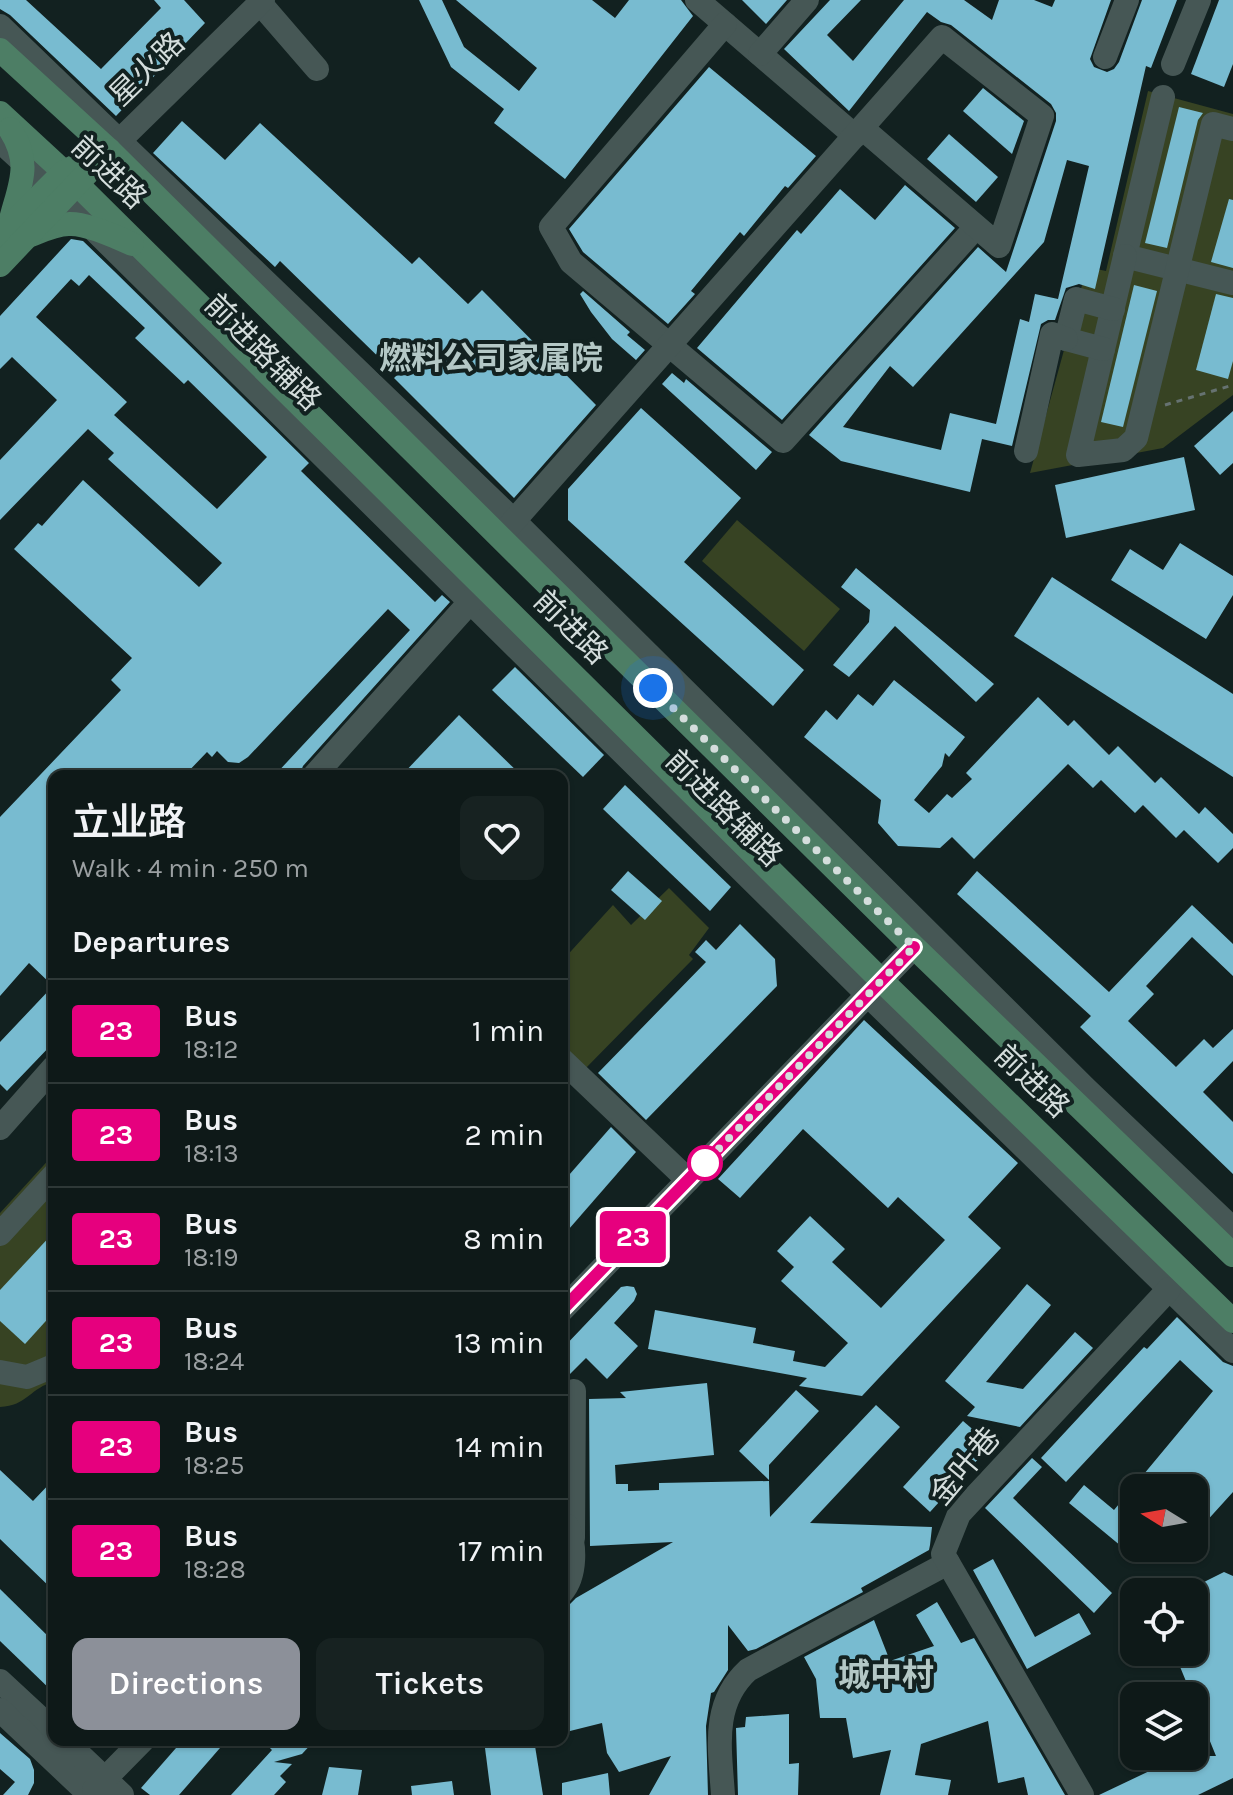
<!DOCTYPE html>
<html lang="en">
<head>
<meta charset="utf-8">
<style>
  :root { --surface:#0e1918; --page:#172221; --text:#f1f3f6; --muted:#9ba0a2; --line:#2e3837; --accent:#8c9099 }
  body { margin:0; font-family:Karla,"Noto Sans SC",sans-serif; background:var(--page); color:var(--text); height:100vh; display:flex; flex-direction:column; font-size:30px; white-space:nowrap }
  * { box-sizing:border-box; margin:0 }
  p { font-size:26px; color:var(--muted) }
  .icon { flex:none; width:44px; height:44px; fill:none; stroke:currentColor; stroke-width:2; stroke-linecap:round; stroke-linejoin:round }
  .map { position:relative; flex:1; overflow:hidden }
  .panel { position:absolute; left:48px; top:770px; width:520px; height:976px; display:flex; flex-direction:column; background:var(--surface); border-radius:16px; box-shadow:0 2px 6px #0004,0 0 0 2px var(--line) }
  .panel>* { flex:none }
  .badge { padding:0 16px; border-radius:6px; font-size:28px; line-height:52px }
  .needle { width:52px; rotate:281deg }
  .fabs { position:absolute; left:1120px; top:1474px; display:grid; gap:16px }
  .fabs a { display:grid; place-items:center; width:88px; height:88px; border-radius:16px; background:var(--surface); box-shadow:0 2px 6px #0004,0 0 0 2px var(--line); font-size:40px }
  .you { position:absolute; width:40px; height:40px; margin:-20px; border:6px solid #fff; border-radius:50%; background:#1a73e8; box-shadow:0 0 0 12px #1a73e833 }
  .map>.badge { position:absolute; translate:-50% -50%; box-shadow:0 0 0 4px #fff }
  h2 { padding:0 24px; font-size:30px; line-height:72px }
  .round { display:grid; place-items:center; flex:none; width:84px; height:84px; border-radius:16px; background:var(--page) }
  .summary { display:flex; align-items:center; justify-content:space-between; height:136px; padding:0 24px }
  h1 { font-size:38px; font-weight:600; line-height:60px }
  .action { display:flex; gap:16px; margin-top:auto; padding:16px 24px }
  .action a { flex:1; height:92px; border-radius:16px; background:var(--accent); color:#fff; font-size:32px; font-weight:600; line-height:92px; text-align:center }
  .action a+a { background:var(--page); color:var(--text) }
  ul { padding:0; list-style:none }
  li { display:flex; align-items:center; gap:24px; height:104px; padding:0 24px; border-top:2px solid var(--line) }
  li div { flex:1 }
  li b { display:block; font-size:30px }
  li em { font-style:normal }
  li .badge { min-width:88px; font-weight:700; text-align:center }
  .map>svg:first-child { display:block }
</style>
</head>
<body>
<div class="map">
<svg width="1233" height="1795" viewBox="0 0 1233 1795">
  <rect width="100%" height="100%" fill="#122120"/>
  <g fill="#374323">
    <path d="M1148 91 1233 114V395L1163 448 1030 473 1087 267 1106 271Z"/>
    <path d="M737 520 840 609 804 651 702 561Z"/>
    <path d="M669 888 709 928 689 955 693 959 582 1072 562 1053V961L613 905 631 925Z"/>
    <path d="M54 1154V1382C31 1387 27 1406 0 1407V1213Z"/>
  </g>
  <g fill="#78bbd0" fill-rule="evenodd">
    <path d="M0 0H26L101 69 161 8 154 0H184L205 23 116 116 10 15 0 9Z"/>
    <path d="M419 0H442L464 47 519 91 537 68 456 0H592L615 18 629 0H681L693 16 565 179 494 123 504 109 451 67Z"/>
    <path d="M742 0H787L766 24Z"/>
    <path d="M830 0H861L827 35 853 61 904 0H964L992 20 999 0H1034L1052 7 1055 0H1111L1090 59 1094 67 1107 72 1114 69 1119 62 1142 0H1177L1151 68 1146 66 1095 289 1079 284 1066 288 1055 320H1048L1041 324 1012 446 982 439 970 492 841 461 809 435 978 247 1006 272 1056 121V113L1051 104 951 25 941 22 927 12 849 111 784 49ZM1067 160 1089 166 1058 299 1035 294 1029 322 1020 319 996 424 950 413 941 450 843 427 890 366 913 387 1044 242Z"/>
    <path d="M1219 0H1233V64L1224 87 1191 74Z"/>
    <path d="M709 67 816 156 788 188 785 186 744 236 740 232 691 291 695 294 668 324 583 252 569 229Z"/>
    <path d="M983 88 1024 121 1012 154 963 111Z"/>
    <path d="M1179 107 1203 113 1198 120 1167 248 1145 243Z"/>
    <path d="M182 121 225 160 260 123 412 264 419 257 468 304 482 290 596 405 514 498 394 378 397 375 280 261 275 267 153 153Z"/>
    <path d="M949 134 998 177 976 202 927 159Z"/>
    <path d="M905 185 955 228 782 420 697 348 797 230 801 234 840 189 875 220Z"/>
    <path d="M1229 199 1233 200V268L1211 262Z"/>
    <path d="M71 239 83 241 114 271 309 463 301 471 435 602 442 595 450 602 303 766 299 776H274L410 630 388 609 248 757 239 763 228 762 217 751 212 757 207 752 184 776H54V1042L7 1091 0 1084V1042L53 986 29 963 0 996V817L121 690 111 680 132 658 14 549 38 523 42 526 83 480 199 587 222 563 108 459 114 453 88 429 0 520V460L57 400 12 357 0 369V316ZM89 275 145 328 135 338 184 384 188 380 267 457 217 509 114 415 127 402 36 317 71 279 79 286Z"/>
    <path d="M1134 285 1157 291 1123 427 1101 422Z"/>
    <path d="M583 291 630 332 627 335 645 350 636 360 612 339 591 312 580 294Z"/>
    <path d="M1216 294 1233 298V361L1228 379 1196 370Z"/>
    <path d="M672 373 684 383 686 379 772 452 756 470 662 384Z"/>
    <path d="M641 408 741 498 684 562 804 670 773 706 568 520V489Z"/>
    <path d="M1233 411V463L1220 475 1194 446Z"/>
    <path d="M1184 457 1195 510 1066 538 1055 485Z"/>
    <path d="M1180 543 1233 576V595L1206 639 1111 580 1130 549 1163 570Z"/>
    <path d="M856 568 994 684 976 702 895 626 849 677 833 665 869 622 870 610 841 587Z"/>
    <path d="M1052 577 1233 694V777L1014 636Z"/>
    <path d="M515 667 604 755 583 777 492 690Z"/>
    <path d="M894 680 965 737 949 757 945 753 942 766 914 800 929 813 947 794 952 798 972 779 966 773 1038 697 1068 726 1074 720 1109 755 1118 746 1155 783 1161 777 1199 814 1205 807 1233 834V848L1218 863 1184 830 1176 838 1143 805 1135 813 1101 780 1093 788 1068 764 974 859 952 837 940 848 898 846 878 823 881 800 804 737 826 710 837 720 858 694 873 706Z"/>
    <path d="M459 715 522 776H401Z"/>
    <path d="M625 785 731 887 710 911 603 809Z"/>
    <path d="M628 871 662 901 645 920 611 890Z"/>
    <path d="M977 871 1109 992 1192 905 1233 944V976L1192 937 1146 986 1154 994 1128 1021 1176 1067 1204 1039 1213 1048 1233 1029V1061L1203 1092 1233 1122V1174L1080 1027 1091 1016 957 894Z"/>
    <path d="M740 924 775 959 777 986 646 1120 598 1073 706 962 695 952 706 940 716 950Z"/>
    <path d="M864 1020 1018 1163 968 1217 1001 1248 862 1396 799 1386 807 1378 648 1349 655 1310 756 1328 753 1343 795 1351 793 1361 825 1367 848 1343 781 1281 794 1267 777 1251 810 1216 845 1249 832 1262 881 1308 945 1240 898 1197 888 1208 803 1129 740 1198 718 1179Z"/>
    <path d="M611 1127 636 1152 562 1237V1183Z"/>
    <path d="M54 1232V1312L25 1344 0 1321V1290Z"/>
    <path d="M1027 1284 1051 1305 986 1382 1023 1389 1075 1332 1093 1348 1020 1427 967 1416 975 1407 945 1381Z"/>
    <path d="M627 1286 634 1287 637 1294 634 1301 614 1323 638 1346 607 1379 586 1358 562 1382V1349L621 1287Z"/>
    <path d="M1177 1317 1223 1362 1233 1366V1492L1194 1535V1488H1134V1543L1127 1551 1069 1503 1084 1485 1114 1510 1213 1391 1180 1360 1066 1482 1041 1458 1144 1347 1147 1349Z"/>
    <path d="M707 1383 714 1455 615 1465 616 1484H628V1491L659 1490V1483L769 1481 770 1517 876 1405 900 1427 810 1523 932 1527 930 1545 929 1550 861 1588 863 1592 756 1649 748 1651 728 1625V1670L714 1692 711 1693 706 1726 708 1795H649L671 1756 619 1772 607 1753 602 1723 562 1733V1607L569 1605 576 1598 673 1542 590 1546 589 1399 626 1398 620 1392Z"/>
    <path d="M796 1390 819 1411 769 1465V1480L739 1451Z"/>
    <path d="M963 1421 991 1445 930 1512 903 1487Z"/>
    <path d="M1032 1458 1042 1467 1013 1498 1112 1593 1094 1613 985 1508Z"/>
    <path d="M0 1470 33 1501 54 1479V1591L0 1539Z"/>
    <path d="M993 1559 1035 1637 1079 1613 1091 1634 1027 1669 973 1570Z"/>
    <path d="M1224 1572 1233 1576V1778L1198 1795H1099L1181 1756H1216L1194 1702V1696H1192L1174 1652H1194V1587Z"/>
    <path d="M0 1589 54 1642V1693L0 1641Z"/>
    <path d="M937 1602 961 1643 974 1638 1065 1795H1028L1024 1777 998 1783 988 1721 921 1744 915 1775 951 1780 948 1795H880L891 1750 853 1758 846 1718H820L816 1679 804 1657 874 1620 890 1661 934 1646 916 1615Z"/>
    <path d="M789 1714V1764L799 1763 798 1795H738L736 1728 745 1727 746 1717Z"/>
    <path d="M0 1733 30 1759 34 1770V1783L28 1795H3L15 1782 0 1769Z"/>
    <path d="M183 1740H227L179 1795H150L141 1788Z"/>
    <path d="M262 1740H315L302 1754 274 1762 292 1764 280 1776 286 1782 274 1795H231L272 1750Z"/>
    <path d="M484 1740H534L543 1795H491Z"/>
    <path d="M329 1767 362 1770 358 1795H322Z"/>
    <path d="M608 1773 610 1795H562V1783Z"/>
    <path d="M452 1781 454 1795H412L411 1786Z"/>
  </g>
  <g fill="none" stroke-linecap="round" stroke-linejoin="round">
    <path stroke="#667271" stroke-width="3" stroke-dasharray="6 6" stroke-linecap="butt" d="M1165 405 1233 385"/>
    <g stroke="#465755" stroke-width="24">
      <path d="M697 0 855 136"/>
      <path d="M260 3 317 69"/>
      <path d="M725 24 551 227 571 262 783 441 976 227"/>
      <path d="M0 26 514 521 1086 1089 1233 1229"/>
      <path d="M760 54 807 0"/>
      <path d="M1105 57 1127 0"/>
      <path d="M1173 64 1199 0"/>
      <path d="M1163 97 1125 256 1233 283"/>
      <path d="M0 141 63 199 868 995 1233 1351"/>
      <path d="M111 149 263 0"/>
      <path d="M1125 256 1078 455 1123 450 1136 438 1213 124 1233 129"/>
      <path d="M1103 349 1066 339 1076 299 1113 309"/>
      <path d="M1026 451 1052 334 1066 339"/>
      <path d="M504 532 942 37 1042 116 999 246 862 128"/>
      <path d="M314 776 480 591"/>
      <path d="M562 1060 688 1180"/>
      <path d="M0 1128 54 1067"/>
      <path d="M0 1234 54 1175"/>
      <path d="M562 1310 914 947"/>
      <path d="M0 1372 27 1377 51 1367 54 1370"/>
      <path d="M562 1405 574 1391 573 1538"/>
      <path d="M562 1592C576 1576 576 1544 567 1526"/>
      <path d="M0 1681 54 1731"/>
      <path d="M0 1710 90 1795"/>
      <path d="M64 1740 122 1795"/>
      <path d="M94 1790 143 1740"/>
      <path d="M723 1795C720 1749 711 1704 748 1670L948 1563"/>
      <path d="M1082 1795 943 1554 959 1514 1169 1289"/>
    </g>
    <g stroke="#4d7e65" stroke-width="24">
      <path d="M0 50 109 150 914 947 1233 1255"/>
      <path d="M0 113 78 185 882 981 1233 1321"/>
      <path d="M10 223C19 186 33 165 10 129"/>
      <path d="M31 235C43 230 56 224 69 224 86 223 117 237 132 244"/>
      <path d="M0 236 64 172 78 165"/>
      <path d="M0 265 109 150"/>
    </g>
  </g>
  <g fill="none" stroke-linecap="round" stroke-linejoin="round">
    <defs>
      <path id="line" d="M562 1310 914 947"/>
    </defs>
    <use href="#line" stroke="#fff" stroke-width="18"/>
    <use href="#line" stroke="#e6007e" stroke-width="12"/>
    <path stroke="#d4dddc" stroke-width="8" stroke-dasharray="0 14.4" d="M653 688 914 947 705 1163"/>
  </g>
  <circle fill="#fff" stroke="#e6007e" stroke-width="4" cx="705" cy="1163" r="16"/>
  <g text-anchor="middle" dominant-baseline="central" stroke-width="8" stroke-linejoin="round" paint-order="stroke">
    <g font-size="30" fill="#d4dddc" stroke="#122120">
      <text transform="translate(147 69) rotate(-44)">星火路</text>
      <text transform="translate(109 172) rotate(44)">前进路</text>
      <text transform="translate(263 352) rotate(45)">前进路辅路</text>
      <text transform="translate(571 627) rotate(45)">前进路</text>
      <text transform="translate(724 808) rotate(45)">前进路辅路</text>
      <text transform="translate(1032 1081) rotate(44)">前进路</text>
      <text transform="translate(965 1466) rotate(-50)">金叶巷</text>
    </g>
    <g font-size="32" font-weight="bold" fill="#b4c8c6" stroke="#122120">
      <text x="491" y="358">燃料公司家属院</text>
      <text x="886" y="1675">城中村</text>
    </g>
  </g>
</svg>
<div class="fabs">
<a><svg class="needle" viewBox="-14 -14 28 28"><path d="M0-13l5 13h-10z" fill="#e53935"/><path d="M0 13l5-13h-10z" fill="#9ba0a2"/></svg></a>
<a><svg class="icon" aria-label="locate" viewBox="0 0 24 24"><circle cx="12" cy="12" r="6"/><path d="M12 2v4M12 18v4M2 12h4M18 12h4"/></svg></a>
<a><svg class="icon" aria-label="layers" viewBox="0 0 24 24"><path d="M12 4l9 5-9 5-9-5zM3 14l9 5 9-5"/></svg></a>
</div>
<div class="you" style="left:653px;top:688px"></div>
<b class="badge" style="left:633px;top:1237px;background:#e6007e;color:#fff">23</b>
<section class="panel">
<div class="summary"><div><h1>立业路</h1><p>Walk · 4 min · 250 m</p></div><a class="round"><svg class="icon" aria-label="heart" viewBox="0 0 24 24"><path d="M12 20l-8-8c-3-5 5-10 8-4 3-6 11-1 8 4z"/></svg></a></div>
<h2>Departures</h2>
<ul>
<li><span class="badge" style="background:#e6007e;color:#fff">23</span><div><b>Bus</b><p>18:12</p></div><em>1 min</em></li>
<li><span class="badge" style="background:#e6007e;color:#fff">23</span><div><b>Bus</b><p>18:13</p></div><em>2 min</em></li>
<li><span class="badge" style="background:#e6007e;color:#fff">23</span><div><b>Bus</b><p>18:19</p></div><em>8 min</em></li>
<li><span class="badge" style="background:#e6007e;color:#fff">23</span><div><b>Bus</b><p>18:24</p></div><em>13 min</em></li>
<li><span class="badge" style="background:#e6007e;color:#fff">23</span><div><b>Bus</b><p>18:25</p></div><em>14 min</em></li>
<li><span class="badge" style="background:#e6007e;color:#fff">23</span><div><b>Bus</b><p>18:28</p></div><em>17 min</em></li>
</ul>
<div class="action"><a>Directions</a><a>Tickets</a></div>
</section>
</div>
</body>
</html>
